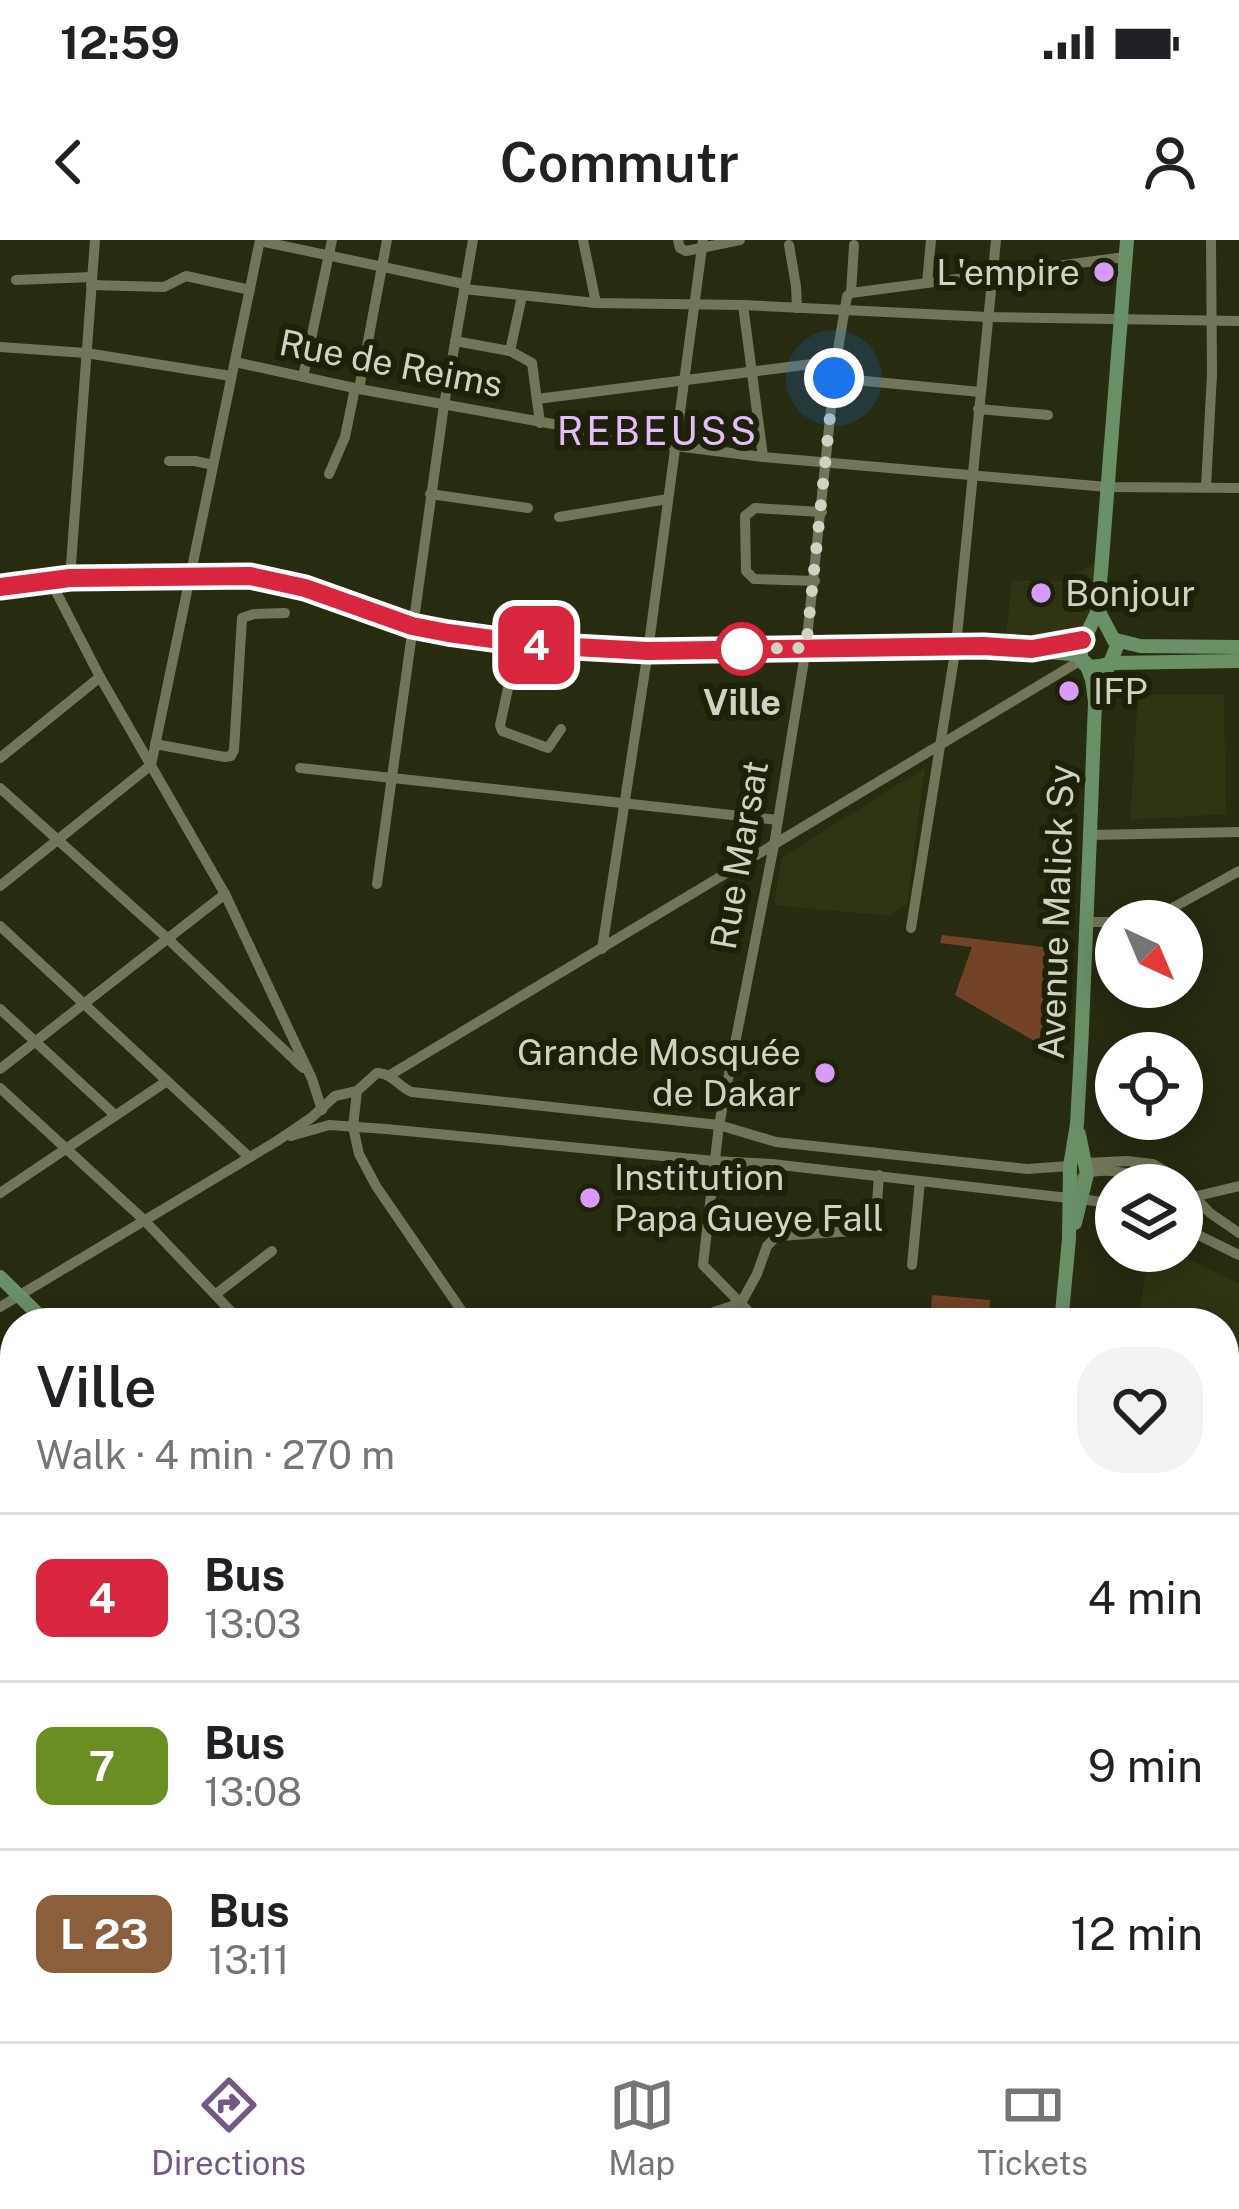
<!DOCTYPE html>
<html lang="en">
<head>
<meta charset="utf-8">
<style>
  :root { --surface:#fff; --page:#f2f2f2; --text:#202124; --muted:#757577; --line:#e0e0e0; --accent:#735883 }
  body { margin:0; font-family:"Public Sans",sans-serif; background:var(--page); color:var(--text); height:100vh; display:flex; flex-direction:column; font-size:45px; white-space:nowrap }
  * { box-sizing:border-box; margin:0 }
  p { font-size:39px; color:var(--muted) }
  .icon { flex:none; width:66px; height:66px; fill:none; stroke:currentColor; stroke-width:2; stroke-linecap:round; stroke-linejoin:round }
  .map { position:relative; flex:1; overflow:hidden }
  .drawer { position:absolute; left:0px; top:1068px; width:1239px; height:735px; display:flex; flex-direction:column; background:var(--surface); border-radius:48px 48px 0 0; box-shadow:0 6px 30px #0003 }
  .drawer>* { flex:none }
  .badge { padding:0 24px; border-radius:18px; font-size:42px; line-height:78px }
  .needle { width:78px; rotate:136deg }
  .fabs { position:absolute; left:1095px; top:660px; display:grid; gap:24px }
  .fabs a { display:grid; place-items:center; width:108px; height:108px; border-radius:50%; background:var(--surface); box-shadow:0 6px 30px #0003; font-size:60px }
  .you { position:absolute; width:60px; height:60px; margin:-30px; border:9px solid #fff; border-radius:50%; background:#1a73e8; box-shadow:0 0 0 18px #1a73e833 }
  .map>.badge { position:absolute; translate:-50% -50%; box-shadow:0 0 0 6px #fff }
  .round { display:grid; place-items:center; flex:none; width:126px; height:126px; border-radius:48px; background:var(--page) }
  .headline { display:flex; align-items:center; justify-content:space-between; height:204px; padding:0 36px }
  h1 { font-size:57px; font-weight:600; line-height:90px }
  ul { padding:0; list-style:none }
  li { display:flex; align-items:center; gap:36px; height:168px; padding:0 36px; border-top:3px solid var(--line) }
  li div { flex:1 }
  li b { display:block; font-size:45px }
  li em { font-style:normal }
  li .badge { min-width:132px; font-weight:700; text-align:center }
  .status { display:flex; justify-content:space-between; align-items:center; height:84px; padding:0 60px; background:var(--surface); direction:ltr }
  .status svg { height:33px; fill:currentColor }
  header { display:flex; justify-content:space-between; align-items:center; height:156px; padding:0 36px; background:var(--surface); font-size:54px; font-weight:600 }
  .tab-bar { display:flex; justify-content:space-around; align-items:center; height:168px; border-top:3px solid var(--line); background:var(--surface); font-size:33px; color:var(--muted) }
  .tab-bar a { display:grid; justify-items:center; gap:6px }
  .tab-bar .active { color:var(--accent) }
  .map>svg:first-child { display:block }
</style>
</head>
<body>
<div class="status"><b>12:59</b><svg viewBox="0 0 49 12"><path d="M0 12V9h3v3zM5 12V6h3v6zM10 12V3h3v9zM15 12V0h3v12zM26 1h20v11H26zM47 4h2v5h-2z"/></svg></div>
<header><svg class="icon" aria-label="back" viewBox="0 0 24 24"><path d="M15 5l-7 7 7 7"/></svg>Commutr<svg class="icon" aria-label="person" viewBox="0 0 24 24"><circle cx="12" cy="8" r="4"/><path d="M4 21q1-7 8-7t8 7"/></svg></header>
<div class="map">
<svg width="1239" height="1801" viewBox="0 0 1239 1801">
  <rect width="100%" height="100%" fill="#272b10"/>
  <g fill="#303413">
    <path d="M1096 323 1091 377 1084 390 1075 395 1034 404 1005 402 1012 341H1060Z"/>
    <path d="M1224 454 1226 574 1130 580 1138 455Z"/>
    <path d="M925 528 907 664 890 676 774 665 782 617Z"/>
    <path d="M1148 1011H1172L1239 1044V1271L1233 1331 1224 1330V1083H1139Z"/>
    <path d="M1224 1357 1235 1358 1230 1478 1224 1476Z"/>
    <path d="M0 1714 15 1719V1788H231L248 1793 245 1801H0Z"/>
  </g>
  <g fill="#724327">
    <path d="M942 695 1059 709 1058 719 1066 727 1060 807 1034 801 955 755 972 707 940 703Z"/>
    <path d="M932 1055 990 1060 988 1083H930Z"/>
    <path d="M1239 1543V1631L1224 1628V1614Z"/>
    <path d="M433 1788H517L518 1799 546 1798 547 1801H474Z"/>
  </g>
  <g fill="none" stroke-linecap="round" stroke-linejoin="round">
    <g stroke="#717659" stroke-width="10">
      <path d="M583 0 596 63"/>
      <path d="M678 0 680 8 686 11 740 0"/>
      <path d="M260 1 464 44"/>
      <path d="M789 5 796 46 797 68"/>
      <path d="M16 40 92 37"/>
      <path d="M927 43 931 0"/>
      <path d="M91 45 164 47 186 36 250 50"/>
      <path d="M464 49 596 63 743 65 988 77 1239 81"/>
      <path d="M851 53 1125 17"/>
      <path d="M522 56 510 111 532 123 540 183"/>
      <path d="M743 65 763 217"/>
      <path d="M455 101 510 111"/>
      <path d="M0 107 86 113 231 136"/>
      <path d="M235 122 359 149 675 206 763 217 1107 247 1239 248"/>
      <path d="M303 137 332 0"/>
      <path d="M834 138 980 152"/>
      <path d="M359 149 387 0"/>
      <path d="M537 159 836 121"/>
      <path d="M978 169 1048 175"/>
      <path d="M169 221H195L213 225"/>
      <path d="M329 234 345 197 355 148"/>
      <path d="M1206 247 1212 134 1211 0"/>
      <path d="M430 254 528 268"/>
      <path d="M559 277 668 259"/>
      <path d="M70 338 95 0"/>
      <path d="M50 340 100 437 225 654 312 839 322 870"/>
      <path d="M815 341 754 339 746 331 745 276 755 268 822 272"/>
      <path d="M518 403 500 485 502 491 548 508 561 489"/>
      <path d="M155 504 225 517 231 516 234 510 242 378 254 374 285 373"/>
      <path d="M0 518 100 437"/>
      <path d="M300 528 778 580"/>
      <path d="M0 548 167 698 303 828"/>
      <path d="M1090 595 1239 592"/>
      <path d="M377 644 444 165 473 0"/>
      <path d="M0 646 151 525 260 0"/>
      <path d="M1132 681 1156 677 1239 631"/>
      <path d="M1087 682H1116"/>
      <path d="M0 686 249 917"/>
      <path d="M911 688 956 406 996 0"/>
      <path d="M602 709 648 411 703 0"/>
      <path d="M0 769 115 875"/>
      <path d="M0 829 225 654"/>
      <path d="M390 835 1083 419"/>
      <path d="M0 848 144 980 242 1083"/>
      <path d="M357 851 353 887 359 914 376 946 470 1083"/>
      <path d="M291 896 329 885 386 889 714 921 772 924 1068 958C1073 950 1078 939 1086 934 1106 925 1147 937 1165 945"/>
      <path d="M1087 923 1127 921 1153 924 1174 936 1210 973 1239 993"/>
      <path d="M0 953 167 841"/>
      <path d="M1193 957 1239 946"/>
      <path d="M1081 959 1116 964"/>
      <path d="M1182 987 1239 1015"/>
      <path d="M912 1025 920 941"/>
      <path d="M216 1054 272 1011"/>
      <path d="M0 1067 277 901 311 878 335 856 357 851 377 833C393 833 398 847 412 852L719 885 776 902 1027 929 1070 926"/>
      <path d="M214 1083 232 1072"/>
      <path d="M681 1083 741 1063 757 1034 767 1006 774 999 780 996 868 990 876 978 879 935"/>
      <path d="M760 1083 703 1025 719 885 774 605 806 408 836 121 847 56 851 53 854 5"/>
      <path d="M0 1212 15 1203"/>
      <path d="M0 1285 15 1299"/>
      <path d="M1224 1350 1239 1351"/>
      <path d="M0 1352 15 1343"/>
      <path d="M0 1422 15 1424"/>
      <path d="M0 1432 15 1434"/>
      <path d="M0 1704 15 1709"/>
      <path d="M262 1788 302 1801"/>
      <path d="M773 1788 787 1801"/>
      <path d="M952 1788 956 1801"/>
      <path d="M985 1801 986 1788"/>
      <path d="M999 1801 1001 1788"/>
    </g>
    <g stroke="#6a9066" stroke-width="14">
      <path d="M0 347 70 338 251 336 305 348 412 385 492 401 537 405 648 411 983 406 1081 415"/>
      <path d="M1116 400 1140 406 1239 407"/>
      <path d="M1111 423 1239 421"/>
      <path d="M1108 424C1058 438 1091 388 1098 370L1127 0"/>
      <path d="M1096 457 1117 406 1098 370"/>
      <path d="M1075 983 1087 934 1079 894"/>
      <path d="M0 1037 47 1083"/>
      <path d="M1061 1083 1069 999 1070 926 1077 884 1081 811 1090 595 1095 462 1092 439 1085 422"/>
    </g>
    <g stroke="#65a16f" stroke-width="16">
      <path d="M1224 1641 1239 1645"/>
      <path d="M1224 1655 1239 1659"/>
      <path d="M1224 1668 1239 1672"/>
    </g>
    <defs>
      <g id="rail">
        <path d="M0 1637 15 1642"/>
        <path d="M0 1672 15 1677"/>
        <path d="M348 1788 390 1801"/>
        <path d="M420 1788 460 1801"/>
      </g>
    </defs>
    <use href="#rail" stroke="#969986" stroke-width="8"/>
    <use href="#rail" stroke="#1d2107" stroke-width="3" stroke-dasharray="9" stroke-linecap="butt"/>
  </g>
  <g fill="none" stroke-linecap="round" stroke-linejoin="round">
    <defs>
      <path id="line" d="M0 347 70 338 250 336 305 348 412 386 448 393 537 405 648 411 983 406 1032 409 1082 400"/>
    </defs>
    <use href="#line" stroke="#fff" stroke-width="27"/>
    <use href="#line" stroke="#d7263d" stroke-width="18"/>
    <path stroke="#d0d3c4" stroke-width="12" stroke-dasharray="0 21.6" d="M742 409H727L806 408 834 138"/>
  </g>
  <g fill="#d89bf8" stroke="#1d2107" stroke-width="4.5">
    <circle cx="1104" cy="32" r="12"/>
    <circle cx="1041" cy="353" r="12"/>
    <circle cx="1069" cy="451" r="12"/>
    <circle cx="825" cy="833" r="12"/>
    <circle cx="590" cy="958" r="12"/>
  </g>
  <circle fill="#fff" stroke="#d7263d" stroke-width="6" cx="742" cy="409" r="24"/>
  <g text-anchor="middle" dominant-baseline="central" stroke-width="12" stroke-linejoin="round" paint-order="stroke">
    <g font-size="36" fill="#d0d3c4" stroke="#1d2107" text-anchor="start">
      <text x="1080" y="32" text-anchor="end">L'empire</text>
      <text x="1065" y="353">Bonjour</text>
      <text x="1093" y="451">IFP</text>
      <text x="801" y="812" text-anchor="end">Grande Mosquée<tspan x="801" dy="41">de Dakar</tspan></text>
      <text x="614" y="937">Institution<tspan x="614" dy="41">Papa Gueye Fall</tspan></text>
    </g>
    <g font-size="36" fill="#d0d3c4" stroke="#1d2107">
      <text transform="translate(391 123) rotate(11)">Rue de Reims</text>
      <text transform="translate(739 615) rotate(-80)">Rue Marsat</text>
      <text transform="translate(1056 672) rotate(-88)">Avenue Malick Sy</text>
    </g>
    <g font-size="36" font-weight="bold" fill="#d0d3c4" stroke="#1d2107">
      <text x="742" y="462">Ville</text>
    </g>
    <g font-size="39" letter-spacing="3" fill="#e6bcfd" stroke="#1d2107">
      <text x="658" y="191">REBEUSS</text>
    </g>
  </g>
</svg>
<div class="fabs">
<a><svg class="needle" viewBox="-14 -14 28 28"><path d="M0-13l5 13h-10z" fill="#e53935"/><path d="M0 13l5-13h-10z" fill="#757577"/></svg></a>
<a><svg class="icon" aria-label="locate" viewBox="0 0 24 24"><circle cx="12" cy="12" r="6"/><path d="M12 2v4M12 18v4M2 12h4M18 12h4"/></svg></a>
<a><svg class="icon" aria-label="layers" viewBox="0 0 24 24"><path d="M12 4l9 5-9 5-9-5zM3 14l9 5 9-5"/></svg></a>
</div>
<div class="you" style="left:834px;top:138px"></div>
<b class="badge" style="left:536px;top:405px;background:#d7263d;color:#fff">4</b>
<section class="drawer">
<div class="headline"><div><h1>Ville</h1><p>Walk · 4 min · 270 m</p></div><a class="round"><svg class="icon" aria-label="heart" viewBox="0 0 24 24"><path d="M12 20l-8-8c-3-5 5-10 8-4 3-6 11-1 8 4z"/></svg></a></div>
<ul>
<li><span class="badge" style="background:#d7263d;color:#fff">4</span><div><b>Bus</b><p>13:03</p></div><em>4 min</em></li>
<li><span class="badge" style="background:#6b8e23;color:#fff">7</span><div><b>Bus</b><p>13:08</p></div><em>9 min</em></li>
<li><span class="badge" style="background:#8b5e3c;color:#fff">L 23</span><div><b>Bus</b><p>13:11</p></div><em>12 min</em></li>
</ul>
</section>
</div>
<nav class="tab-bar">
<a class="active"><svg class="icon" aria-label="directions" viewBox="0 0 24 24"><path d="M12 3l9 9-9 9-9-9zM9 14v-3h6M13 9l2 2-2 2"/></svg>Directions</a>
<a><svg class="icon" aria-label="map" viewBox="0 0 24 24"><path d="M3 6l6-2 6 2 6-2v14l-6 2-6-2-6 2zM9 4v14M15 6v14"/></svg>Map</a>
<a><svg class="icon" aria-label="tickets" viewBox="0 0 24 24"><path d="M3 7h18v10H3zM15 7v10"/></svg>Tickets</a>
</nav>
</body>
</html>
